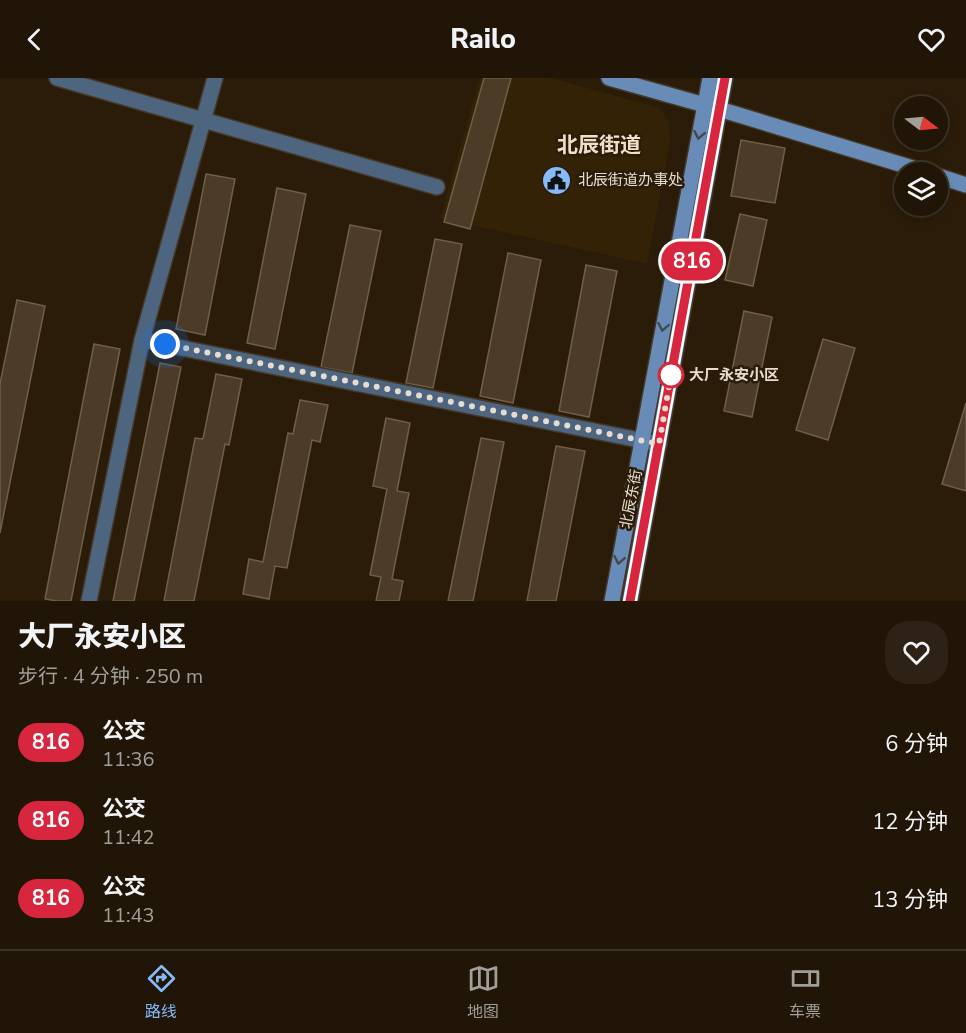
<!DOCTYPE html>
<html lang="zh">
<head>
<meta charset="utf-8">
<style>
  :root { --surface:#201507; --page:#2d2215; --text:#f1f3f6; --muted:#a29f9b; --line:#3d3428; --accent:#85bbfb }
  body { margin:0; font-family:"Nunito Sans","Noto Sans SC",sans-serif; background:var(--page); color:var(--text); height:100vh; display:flex; flex-direction:column; font-size:22px; white-space:nowrap }
  * { box-sizing:border-box; margin:0 }
  p { font-size:20px; color:var(--muted) }
  .icon { flex:none; width:33px; height:33px; fill:none; stroke:currentColor; stroke-width:2; stroke-linecap:round; stroke-linejoin:round }
  .map { position:relative; height:523px; overflow:hidden }
  .sheet { display:flex; flex-direction:column; background:var(--surface); flex:1 }
  .sheet>* { flex:none }
  .badge { padding:0 12px; border-radius:20px; font-size:21px; line-height:39px }
  .needle { width:39px; rotate:106deg }
  .buttons { position:absolute; left:894px; top:18px; display:grid; gap:12px }
  .buttons a { display:grid; place-items:center; width:54px; height:54px; border-radius:50%; background:var(--surface); box-shadow:0 3px 9px #0003,0 0 0 2px var(--line); font-size:30px }
  .you { position:absolute; width:30px; height:30px; margin:-15px; border:4px solid #fff; border-radius:50%; background:#1a73e8; box-shadow:0 0 0 9px #1a73e833 }
  .map>.badge { position:absolute; translate:-50% -50%; box-shadow:0 0 0 3px #fff }
  .round { display:grid; place-items:center; flex:none; width:63px; height:63px; border-radius:24px; background:var(--page) }
  .head { display:flex; align-items:center; justify-content:space-between; height:102px; padding:0 18px }
  h1 { font-size:28px; font-weight:800; line-height:45px }
  ul { padding:0; list-style:none }
  li { display:flex; align-items:center; gap:18px; height:78px; padding:0 18px }
  li div { flex:1 }
  li b { display:block; font-size:22px }
  li em { font-style:normal }
  li .badge { min-width:66px; font-weight:700; text-align:center }
  header { display:flex; justify-content:space-between; align-items:center; height:78px; padding:0 18px; background:var(--surface); font-size:27px; font-weight:800 }
  .dock { display:flex; justify-content:space-around; align-items:center; height:84px; border-top:2px solid var(--line); background:var(--surface); font-size:16px; color:var(--muted) }
  .dock a { display:grid; justify-items:center; gap:3px }
  .dock .current { color:var(--accent) }
  .map>svg:first-child { display:block }
</style>
</head>
<body>
<header><svg class="icon" aria-label="back" viewBox="0 0 24 24"><path d="M15 5l-7 7 7 7"/></svg>Railo<svg class="icon" aria-label="heart" viewBox="0 0 24 24"><path d="M12 20l-8-8c-3-5 5-10 8-4 3-6 11-1 8 4z"/></svg></header>
<div class="map">
<svg width="966" height="523" viewBox="0 0 966 523">
  <rect width="100%" height="100%" fill="#2a1c09"/>
  <path fill="#342207" d="M480 0H551L660 30 669 43 670 64 647 186 440 140Z"/>
  <g fill="#4b3b27" stroke="#6f5e49" stroke-width="1.5">
    <path d="M484 0H511L470 151 444 144Z"/>
    <path d="M741 62 785 70 775 125 731 118Z"/>
    <path d="M206 96 235 101 205 257 176 251Z"/>
    <path d="M277 110 306 116 275 271 247 265Z"/>
    <path d="M740 136 767 142 753 208 725 202Z"/>
    <path d="M350 147 381 153 352 295 321 289Z"/>
    <path d="M435 161 462 166 433 310 406 305Z"/>
    <path d="M508 175 541 182 513 325 480 318Z"/>
    <path d="M586 187 617 193 589 339 559 333Z"/>
    <path d="M17 222 45 228 0 455V306Z"/>
    <path d="M744 233 772 239 752 339 724 333Z"/>
    <path d="M823 261 855 270 828 362 796 352Z"/>
    <path d="M94 266 120 271 71 523H57L45 521Z"/>
    <path d="M160 285 181 289 134 523H113Z"/>
    <path d="M216 296 242 301 229 367 225 366 194 523H164L195 360 203 361Z"/>
    <path d="M300 322 328 327 320 364 312 362 287 490 275 488 269 521 243 516 249 481 263 484 288 355 293 356Z"/>
    <path d="M966 325V413L942 406Z"/>
    <path d="M386 340 410 345 397 413 409 415 392 501 403 503 399 523H376L381 499 370 497 387 411 373 408Z"/>
    <path d="M481 360 504 364 473 523H448Z"/>
    <path d="M556 368 585 373 556 523H527Z"/>
  </g>
  <g fill="none" stroke-linecap="round" stroke-linejoin="round">
    <defs>
      <g id="street">
        <path d="M57 0 437 109"/>
        <path d="M142 262 659 366"/>
        <path d="M89 523 142 262 215 0"/>
      </g>
      <g id="secondary">
        <path d="M609 0 719 31 926 94"/>
        <path d="M938 98 966 107"/>
        <path d="M612 523 710 0"/>
        <path d="M630 523 725 0"/>
      </g>
    </defs>
    <use href="#street" stroke="#443725" stroke-width="18"/>
    <use href="#secondary" stroke="#443725" stroke-width="18"/>
    <use href="#street" stroke="#4e6580" stroke-width="15"/>
    <use href="#secondary" stroke="#688cb7" stroke-width="15"/>
  </g>
  <defs><path id="oneway-chevron" d="M-2-3.5L2.5 0L-2 3.5" fill="none" stroke-width="1.6" stroke-linecap="round" stroke-linejoin="round" transform="scale(1.5)"/></defs>
  <g stroke="#43494f">
    <use href="#oneway-chevron" transform="translate(699 57) rotate(101)"/>
    <use href="#oneway-chevron" transform="translate(663 249) rotate(101)"/>
    <use href="#oneway-chevron" transform="translate(619 482) rotate(101)"/>
  </g>
  <g fill="none" stroke-linecap="round" stroke-linejoin="round">
    <defs>
      <path id="line" d="M630 523 725 0"/>
    </defs>
    <use href="#line" stroke="#fff" stroke-width="14"/>
    <use href="#line" stroke="#d7263d" stroke-width="9"/>
    <path stroke="#e5dbcf" stroke-width="6" stroke-dasharray="0 10.8" d="M165 266 659 366 671 297"/>
  </g>
  <defs>
    <symbol id="civic-disc" viewBox="-11 -11 22 22"><circle r="9.5" fill="#85bbfb" stroke="#2a1c09"/><path d="M-.6-6.5H3V-4.5H.6V-3L4-1V1h2V6H-6V1h2V-1L-.6-3ZM-1.2 2.5V6h2.4V2.5Z" fill="#111"/></symbol>
  </defs>
  <g fill-rule="evenodd">
    <use href="#civic-disc" x="540" y="86" width="33" height="33"/>
  </g>
  <circle fill="#fff" stroke="#d7263d" stroke-width="3" cx="671" cy="297" r="12"/>
  <g text-anchor="middle" dominant-baseline="central" stroke-width="5" stroke-linejoin="round" paint-order="stroke">
    <g font-size="15" fill="#e5dbcf" stroke="#2a1c09" text-anchor="start">
      <text x="578" y="102">北辰街道办事处</text>
    </g>
    <g font-size="15" font-weight="bold" fill="#e5dbcf" stroke="#2a1c09" text-anchor="start">
      <text x="689" y="297">大厂永安小区</text>
    </g>
    <g font-size="15" fill="#e5dbcf" stroke="#2a1c09">
      <text transform="translate(631 421) rotate(-79)">北辰东街</text>
    </g>
    <g font-size="21" font-weight="bold" fill="#f2dec6" stroke="#2a1c09">
      <text x="599" y="67">北辰街道</text>
    </g>
  </g>
</svg>
<div class="buttons">
<a><svg class="needle" viewBox="-14 -14 28 28"><path d="M0-13l5 13h-10z" fill="#e53935"/><path d="M0 13l5-13h-10z" fill="#a29f9b"/></svg></a>
<a><svg class="icon" aria-label="layers" viewBox="0 0 24 24"><path d="M12 4l9 5-9 5-9-5zM3 14l9 5 9-5"/></svg></a>
</div>
<div class="you" style="left:165px;top:266px"></div>
<b class="badge" style="left:692px;top:183px;background:#d7263d;color:#fff">816</b>
</div>
<section class="sheet">
<div class="head"><div><h1>大厂永安小区</h1><p>步行 · 4 分钟 · 250 m</p></div><a class="round"><svg class="icon" aria-label="heart" viewBox="0 0 24 24"><path d="M12 20l-8-8c-3-5 5-10 8-4 3-6 11-1 8 4z"/></svg></a></div>
<ul>
<li><span class="badge" style="background:#d7263d;color:#fff">816</span><div><b>公交</b><p>11:36</p></div><em>6 分钟</em></li>
<li><span class="badge" style="background:#d7263d;color:#fff">816</span><div><b>公交</b><p>11:42</p></div><em>12 分钟</em></li>
<li><span class="badge" style="background:#d7263d;color:#fff">816</span><div><b>公交</b><p>11:43</p></div><em>13 分钟</em></li>
</ul>
</section>
<nav class="dock">
<a class="current"><svg class="icon" aria-label="directions" viewBox="0 0 24 24"><path d="M12 3l9 9-9 9-9-9zM9 14v-3h6M13 9l2 2-2 2"/></svg>路线</a>
<a><svg class="icon" aria-label="map" viewBox="0 0 24 24"><path d="M3 6l6-2 6 2 6-2v14l-6 2-6-2-6 2zM9 4v14M15 6v14"/></svg>地图</a>
<a><svg class="icon" aria-label="tickets" viewBox="0 0 24 24"><path d="M3 7h18v10H3zM15 7v10"/></svg>车票</a>
</nav>
</body>
</html>
